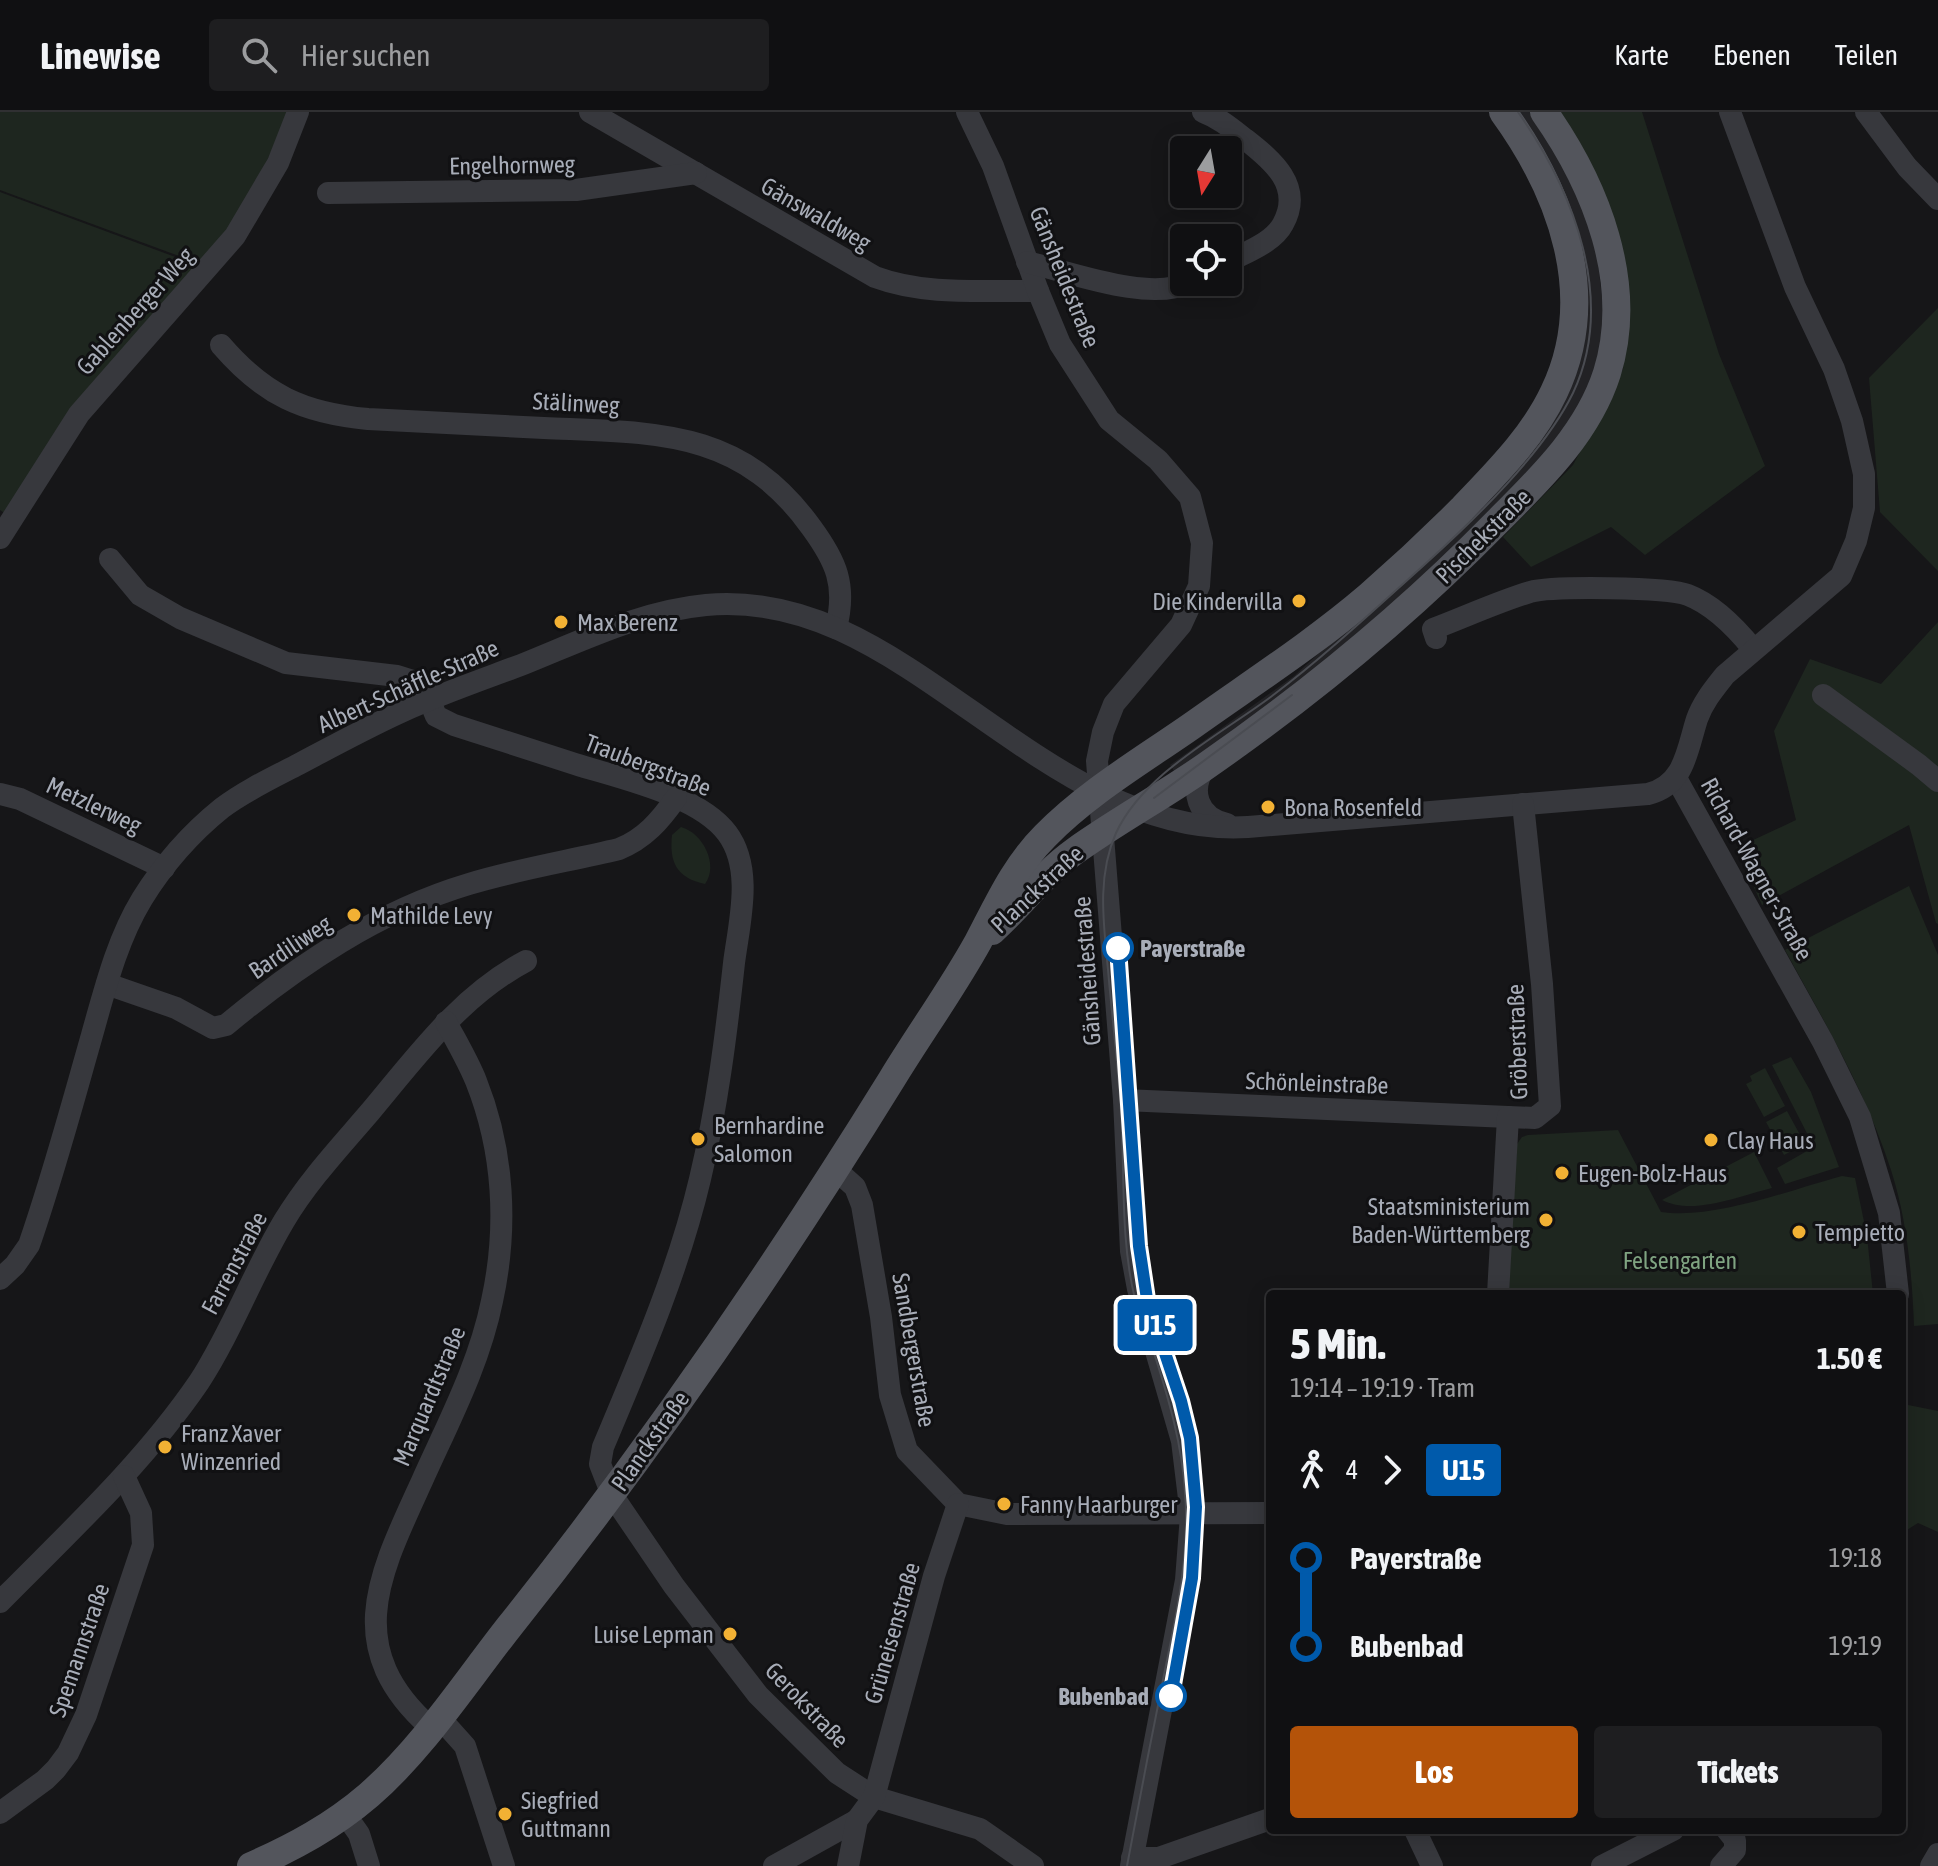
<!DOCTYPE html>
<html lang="de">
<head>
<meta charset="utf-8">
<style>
  :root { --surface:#101012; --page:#1e1e20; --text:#f1f3f6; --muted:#9c9d9f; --line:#303032; --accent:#b45309 }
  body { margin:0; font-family:"Asap Condensed",sans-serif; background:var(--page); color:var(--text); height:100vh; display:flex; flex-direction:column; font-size:30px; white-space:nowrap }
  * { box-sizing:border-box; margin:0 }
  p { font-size:26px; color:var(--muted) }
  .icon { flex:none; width:44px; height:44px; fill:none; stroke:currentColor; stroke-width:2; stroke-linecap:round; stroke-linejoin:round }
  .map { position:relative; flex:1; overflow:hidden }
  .drawer { position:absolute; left:1266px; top:1178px; width:640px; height:544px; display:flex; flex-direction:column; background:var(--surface); border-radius:8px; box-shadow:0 4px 20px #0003,0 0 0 2px var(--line) }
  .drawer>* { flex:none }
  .badge { padding:0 16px; border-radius:6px; font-size:28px; line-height:52px }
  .needle { width:52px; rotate:191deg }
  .tools { position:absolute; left:1170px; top:24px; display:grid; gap:16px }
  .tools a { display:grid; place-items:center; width:72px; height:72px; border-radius:8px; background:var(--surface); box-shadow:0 4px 20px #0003,0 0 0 2px var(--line); font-size:40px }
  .map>.badge { position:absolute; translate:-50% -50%; box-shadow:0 0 0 4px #fff }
  .legs { display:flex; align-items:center; gap:12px; height:88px; padding:0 24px; font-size:26px }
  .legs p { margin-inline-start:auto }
  .headline { display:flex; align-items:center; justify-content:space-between; height:136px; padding:0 24px }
  h1 { font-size:44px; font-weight:800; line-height:60px }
  .primary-button { display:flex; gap:16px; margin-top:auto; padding:16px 24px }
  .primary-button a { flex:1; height:92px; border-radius:8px; background:var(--accent); color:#fff; font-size:32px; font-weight:800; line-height:92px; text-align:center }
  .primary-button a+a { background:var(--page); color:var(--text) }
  ul { padding:0 24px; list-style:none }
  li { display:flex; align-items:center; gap:28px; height:88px; font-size:30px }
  li i { display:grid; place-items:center; width:12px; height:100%; margin:0 10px; background:currentColor }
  li i::after { content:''; width:20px; height:20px; margin:-10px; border:6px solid; border-radius:50%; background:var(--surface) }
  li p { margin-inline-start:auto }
  li:first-child i { background:linear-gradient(#0000 50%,currentColor 0) }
  li:last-child i { background:linear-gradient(currentColor 50%,#0000 0) }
  header { display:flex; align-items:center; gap:48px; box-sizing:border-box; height:112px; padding:0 40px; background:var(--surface); border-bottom:2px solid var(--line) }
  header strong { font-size:38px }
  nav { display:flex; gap:44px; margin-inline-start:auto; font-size:28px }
  .search { width:560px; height:72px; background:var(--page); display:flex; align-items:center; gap:20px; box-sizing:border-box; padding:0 28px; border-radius:8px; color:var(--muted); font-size:30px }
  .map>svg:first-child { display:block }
</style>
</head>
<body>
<header>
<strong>Linewise</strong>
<div class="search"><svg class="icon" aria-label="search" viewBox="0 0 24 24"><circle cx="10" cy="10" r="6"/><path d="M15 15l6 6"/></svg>Hier suchen</div>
<nav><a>Karte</a><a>Ebenen</a><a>Teilen</a></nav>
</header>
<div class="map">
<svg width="1938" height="1754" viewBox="0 0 1938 1754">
  <rect width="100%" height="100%" fill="#161618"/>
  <path fill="#222225" d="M1512 0H1535L1594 118 1606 218 1582 296 1486 411 1290 579 1176 662 1170 653 1294 564 1463 409 1583 212Z"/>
  <g fill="#1e261f">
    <path d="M0 0H290L237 112 198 151 0 78Z"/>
    <path d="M1559 0H1642L1719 242 1765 354 1645 443 1611 415 1531 455 1503 425 1573 353 1623 257 1628 188Z"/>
    <path d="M0 80 205 156 9 404 0 398Z"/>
    <path d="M1938 196V459L1880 400 1869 266Z"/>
    <path d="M1938 510V812L1936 811 1909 713 1762 793 1736 736 1796 708 1774 619 1810 547 1881 572Z"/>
    <path d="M681 715C703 721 719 753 705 772 677 766 669 751 672 723Z"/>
    <path d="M1909 774 1938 843V1212L1914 1214C1912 1161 1907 1108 1891 1058 1866 980 1824 909 1785 838Z"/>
    <path d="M1791 945 1811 980 1839 1055 1785 1072 1777 1056 1814 1035 1772 953Z"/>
    <path d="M1765 956 1785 994 1764 1005 1746 972 1752 969 1750 964Z"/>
    <path d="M1787 999 1805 1032 1784 1043 1766 1010Z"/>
    <path d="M1618 1018 1661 1100C1713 1108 1790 1078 1842 1064L1855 1066 1867 1124 1873 1182H1508L1517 1032 1522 1025 1528 1023Z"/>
    <path d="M1754 1040 1772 1076C1739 1084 1693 1104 1662 1088Z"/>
    <path d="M1908 1293 1938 1299V1420L1918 1411 1902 1421V1402L1908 1387 1902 1384V1326Z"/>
  </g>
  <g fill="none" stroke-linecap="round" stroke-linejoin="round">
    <g stroke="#37383d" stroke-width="22">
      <path d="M590 0 875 165C926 184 984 178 1038 179"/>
      <path d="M967 0 993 54 1038 179 1060 232 1109 308 1158 348 1190 385 1202 431 1199 474 1181 513 1114 592 1103 620 1097 649 1124 988 1131 1139 1138 1177 1182 1329 1191 1403 1186 1468 1131 1754"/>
      <path d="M1203 0C1219 6 1231 16 1245 27 1272 48 1304 74 1283 112 1273 131 1246 140 1228 150"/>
      <path d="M1866 0 1907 55 1938 87"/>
      <path d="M328 81 576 78 696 61"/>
      <path d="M1027 150C1070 160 1151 191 1190 170"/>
      <path d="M221 233C264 283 303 301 368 307 427 310 486 313 544 316 654 321 740 316 811 415 836 449 847 473 836 516"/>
      <path d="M0 426 79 302 235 124 278 51 298 0"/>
      <path d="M110 447 140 483 180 506 286 551 397 564 416 570 425 577 436 604 454 613C494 626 534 639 575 652 619 666 699 683 727 721 754 757 739 811 734 851 726 924 717 996 700 1067 678 1160 640 1247 603 1335L600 1352 612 1383 674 1474 758 1583 837 1661 874 1685 980 1717 1033 1754"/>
      <path d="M1436 526 1433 517C1465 505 1497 490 1530 480 1552 474 1667 475 1688 483 1714 493 1736 516 1753 537"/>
      <path d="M1823 583 1919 653 1938 669"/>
      <path d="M1206 654C1188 678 1198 706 1227 712"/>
      <path d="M1676 666 1823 930 1860 1005 1889 1101 1898 1182"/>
      <path d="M0 682 20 687 164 756"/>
      <path d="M107 872 176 896 213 916 226 913C297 854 378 799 469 772 518 757 569 749 619 737 644 727 660 709 676 686"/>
      <path d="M1124 988 1508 1005"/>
      <path d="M836 1058 855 1075 862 1093 881 1205 890 1283 907 1339 958 1392 1007 1402 1270 1401"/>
      <path d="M0 1167 15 1153 29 1133C53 1064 72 993 92 923 105 877 117 828 142 787 163 753 191 721 222 696 246 678 274 665 299 652 333 634 366 616 401 600 440 582 481 568 521 553 581 529 641 499 706 493 751 489 798 499 840 518 972 578 1093 725 1248 715L1648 682C1685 673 1687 638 1697 607 1703 590 1714 577 1725 563L1841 464 1856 429 1864 396V362L1852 309 1834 257 1795 175 1730 0"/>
      <path d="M1498 1182 1508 1005 1535 1006 1550 994 1542 872 1523 692"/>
      <path d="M0 1490C69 1420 143 1352 199 1270 232 1219 253 1161 284 1109 308 1069 340 1035 370 1000 417 944 460 884 526 849"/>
      <path d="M439 1605 465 1634 504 1754"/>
      <path d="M430 1615C340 1535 380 1461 422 1369 448 1311 479 1253 492 1189 508 1116 504 1039 476 969 468 949 456 929 446 910"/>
      <path d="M0 1701 45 1668 56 1657 68 1641 86 1603 143 1433 141 1401 124 1364"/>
      <path d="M345 1702 359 1722 369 1754"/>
      <path d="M1415 1718 1432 1754"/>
      <path d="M1132 1746H1159L1270 1707"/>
      <path d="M774 1754 857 1708"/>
      <path d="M848 1754 857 1708 874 1685 934 1464 958 1392"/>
      <path d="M1602 1754 1673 1718"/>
      <path d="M1721 1754 1735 1738V1728L1727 1718"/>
      <path d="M1931 1754 1938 1742"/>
    </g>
    <g stroke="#53555c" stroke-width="28">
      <path d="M992 819C1021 793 1043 762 1075 739 1117 709 1163 684 1206 654 1311 581 1408 501 1497 410 1540 367 1588 321 1607 261 1635 171 1596 74 1544 0"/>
      <path d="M251 1754C294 1735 333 1714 369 1683 423 1636 465 1571 509 1515 648 1341 775 1156 892 967 920 921 952 877 978 830 998 792 1014 755 1045 724 1088 680 1143 648 1193 613 1252 571 1314 531 1369 484 1401 456 1432 427 1462 397 1496 361 1533 325 1554 280 1600 184 1561 80 1503 0"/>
    </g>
    <g stroke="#4a4c52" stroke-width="2">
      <path d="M1154 686 1292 583"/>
      <path d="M1170 1254 1190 1327"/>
      <path d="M1127 1754C1139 1689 1152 1623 1165 1558 1177 1500 1190 1440 1185 1380 1182 1333 1169 1288 1155 1244 1149 1225 1140 1207 1135 1187 1120 1127 1125 1060 1121 998 1118 955 1113 912 1109 869 1105 820 1095 768 1116 721 1144 661 1220 623 1272 584 1325 544 1374 498 1423 454 1474 408 1543 342 1573 281 1617 188 1573 78 1518 0"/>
    </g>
  </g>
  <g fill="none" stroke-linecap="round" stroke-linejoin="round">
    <defs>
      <path id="line-1" d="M1118 836 1139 1134 1147 1187 1181 1289 1190 1326 1196 1395 1192 1466 1171 1584"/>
    </defs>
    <use href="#line-1" stroke="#fff" stroke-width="18"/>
    <use href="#line-1" stroke="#005aab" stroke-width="12"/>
  </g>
  <g fill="#f2b134" stroke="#111113" stroke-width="3">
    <circle cx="1299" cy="489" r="8"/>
    <circle cx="561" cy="510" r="8"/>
    <circle cx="1268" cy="695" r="8"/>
    <circle cx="354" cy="803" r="8"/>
    <circle cx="698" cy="1027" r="8"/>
    <circle cx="1711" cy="1028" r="8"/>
    <circle cx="1562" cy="1061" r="8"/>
    <circle cx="1546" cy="1108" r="8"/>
    <circle cx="1799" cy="1120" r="8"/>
    <circle cx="165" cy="1335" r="8"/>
    <circle cx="1004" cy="1392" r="8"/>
    <circle cx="730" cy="1522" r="8"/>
    <circle cx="505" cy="1702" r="8"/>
  </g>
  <g fill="#fff" stroke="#005aab" stroke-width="4">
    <circle cx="1118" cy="836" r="14"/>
    <circle cx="1171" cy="1584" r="14"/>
  </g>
  <g text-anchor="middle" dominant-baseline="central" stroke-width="6" stroke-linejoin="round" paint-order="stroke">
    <g font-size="24" fill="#a8adb8" stroke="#111113">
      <text transform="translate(512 53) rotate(-1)">Engelhornweg</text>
      <text transform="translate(816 102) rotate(30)">Gänswaldweg</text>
      <text transform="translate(1065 165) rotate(68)">Gänsheidestraße</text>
      <text transform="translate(135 199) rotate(-48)">Gablenberger Weg</text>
      <text transform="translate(576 291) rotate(3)">Stälinweg</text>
      <text transform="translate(1483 424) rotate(-45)">Pischekstraße</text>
      <text transform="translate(408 574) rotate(-24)">Albert-Schäffle-Straße</text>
      <text transform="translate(648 653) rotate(21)">Traubergstraße</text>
      <text transform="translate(94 693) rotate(25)">Metzlerweg</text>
      <text transform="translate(1757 757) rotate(61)">Richard-Wagner-Straße</text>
      <text transform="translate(1037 777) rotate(-43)">Planckstraße</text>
      <text transform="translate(290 835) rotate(-34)">Bardiliweg</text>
      <text transform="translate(1087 859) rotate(-94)">Gänsheidestraße</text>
      <text transform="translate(1517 930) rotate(-92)">Gröberstraße</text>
      <text transform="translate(1317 971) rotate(2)">Schönleinstraße</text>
      <text transform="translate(234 1151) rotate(-62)">Farrenstraße</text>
      <text transform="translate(914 1238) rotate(80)">Sandbergerstraße</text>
      <text transform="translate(429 1284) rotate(-67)">Marquardtstraße</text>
      <text transform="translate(650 1329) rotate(-55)">Planckstraße</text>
      <text transform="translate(892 1521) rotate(-74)">Grüneisenstraße</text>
      <text transform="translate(79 1538) rotate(-71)">Spemannstraße</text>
      <text transform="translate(807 1593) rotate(46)">Gerokstraße</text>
    </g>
    <g font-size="24" fill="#a8adb8" stroke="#111113" text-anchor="start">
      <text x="1283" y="489" text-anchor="end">Die Kindervilla</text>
      <text x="577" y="510">Max Berenz</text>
      <text x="1284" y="695">Bona Rosenfeld</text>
      <text x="370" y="803">Mathilde Levy</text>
      <text x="714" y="1013">Bernhardine<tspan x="714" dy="28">Salomon</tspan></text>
      <text x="1727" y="1028">Clay Haus</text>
      <text x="1578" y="1061">Eugen-Bolz-Haus</text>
      <text x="1530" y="1094" text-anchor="end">Staatsministerium<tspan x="1530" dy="28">Baden-Württemberg</tspan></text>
      <text x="1815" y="1120">Tempietto</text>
      <text x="181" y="1321">Franz Xaver<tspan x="181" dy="28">Winzenried</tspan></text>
      <text x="1020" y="1392">Fanny Haarburger</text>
      <text x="714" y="1522" text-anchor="end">Luise Lepman</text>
      <text x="521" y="1688">Siegfried<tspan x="521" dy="28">Guttmann</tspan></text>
    </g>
    <g font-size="24" font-weight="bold" fill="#a8adb8" stroke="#111113" text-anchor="start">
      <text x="1140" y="836">Payerstraße</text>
      <text x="1149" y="1584" text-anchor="end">Bubenbad</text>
    </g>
    <g font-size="24" fill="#7fa381" stroke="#111113">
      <text x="1680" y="1148">Felsengarten</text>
    </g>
  </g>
</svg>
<div class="tools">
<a><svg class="needle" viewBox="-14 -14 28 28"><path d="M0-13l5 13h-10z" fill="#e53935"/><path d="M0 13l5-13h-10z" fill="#9c9d9f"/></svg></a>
<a><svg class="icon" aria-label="locate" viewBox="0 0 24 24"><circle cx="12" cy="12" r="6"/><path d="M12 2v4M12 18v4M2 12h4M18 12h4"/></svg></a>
</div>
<b class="badge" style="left:1155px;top:1213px;background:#005aab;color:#fff">U15</b>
<section class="drawer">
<div class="headline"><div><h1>5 Min.</h1><p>19:14 – 19:19 · Tram</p></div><b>1.50 €</b></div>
<div class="legs"><svg class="icon" aria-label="walk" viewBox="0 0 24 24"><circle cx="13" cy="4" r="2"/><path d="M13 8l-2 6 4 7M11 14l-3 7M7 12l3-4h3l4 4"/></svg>4<svg class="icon" aria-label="forward" viewBox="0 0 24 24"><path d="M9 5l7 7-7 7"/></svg><b class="badge" style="background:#005aab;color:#fff">U15</b></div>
<ul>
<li><i style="color:#005aab"></i><b>Payerstraße</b><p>19:18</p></li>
<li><i style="color:#005aab"></i><b>Bubenbad</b><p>19:19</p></li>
</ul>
<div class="primary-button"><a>Los</a><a>Tickets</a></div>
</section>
</div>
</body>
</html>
